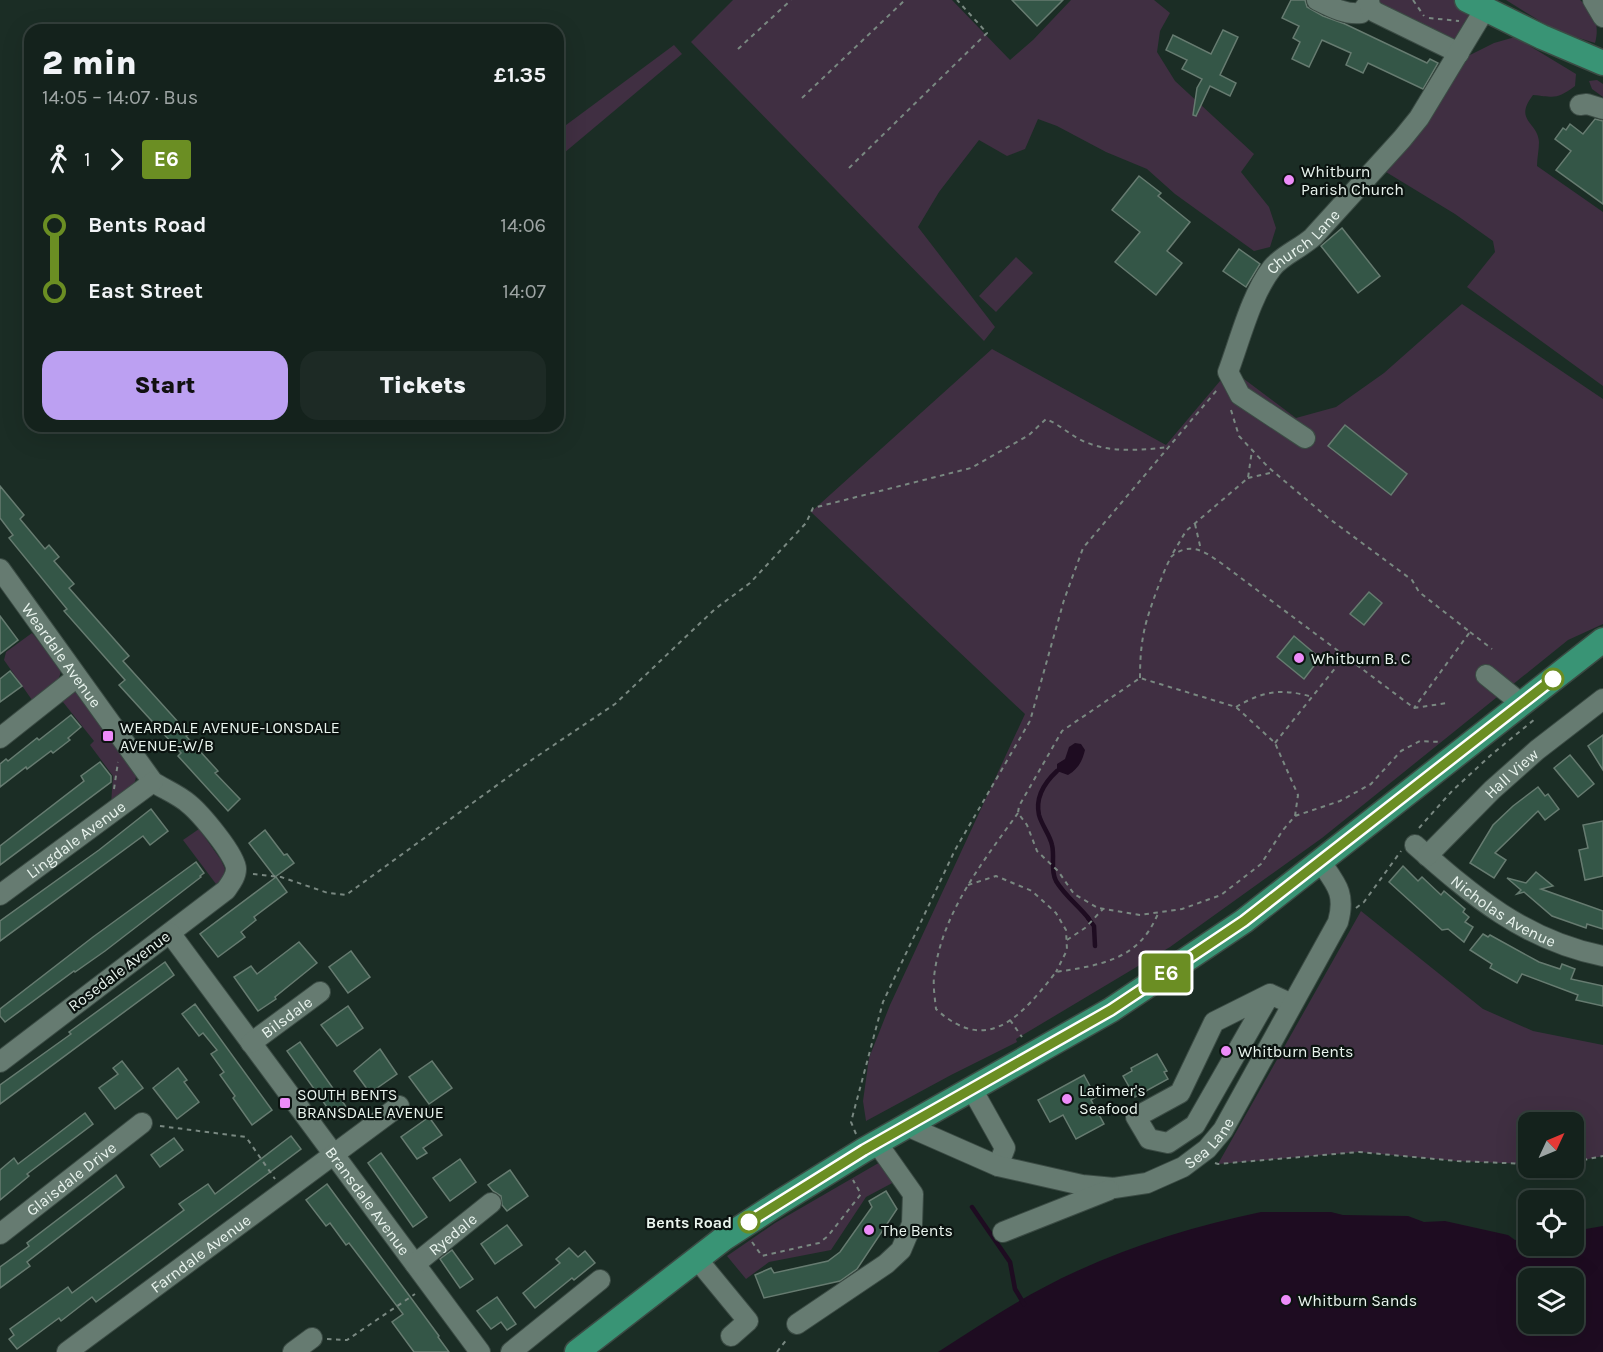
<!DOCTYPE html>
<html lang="en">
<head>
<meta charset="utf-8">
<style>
  :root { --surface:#14221c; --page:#1d2a25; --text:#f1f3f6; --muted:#9da4a3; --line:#333f3b; --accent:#bca0f2 }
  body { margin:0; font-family:Karla,sans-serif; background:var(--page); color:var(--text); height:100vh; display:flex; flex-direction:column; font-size:22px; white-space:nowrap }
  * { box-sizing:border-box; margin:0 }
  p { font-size:20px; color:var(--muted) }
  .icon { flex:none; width:33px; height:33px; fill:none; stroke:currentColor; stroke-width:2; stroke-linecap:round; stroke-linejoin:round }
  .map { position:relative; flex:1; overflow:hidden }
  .panel { position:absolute; left:24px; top:24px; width:540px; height:408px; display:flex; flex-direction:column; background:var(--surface); border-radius:18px; box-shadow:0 6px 24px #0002,0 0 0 2px var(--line) }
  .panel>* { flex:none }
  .badge { padding:0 12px; border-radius:4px; font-size:21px; line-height:39px }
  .needle { width:39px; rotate:46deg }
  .tools { position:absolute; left:1518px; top:1112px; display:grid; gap:12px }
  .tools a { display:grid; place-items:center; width:66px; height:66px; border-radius:12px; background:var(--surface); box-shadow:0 6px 24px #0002,0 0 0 2px var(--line); font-size:30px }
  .map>.badge { position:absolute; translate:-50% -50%; box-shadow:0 0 0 3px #fff }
  .legs { display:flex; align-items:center; gap:9px; height:66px; padding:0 18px; font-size:20px }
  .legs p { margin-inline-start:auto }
  .head { display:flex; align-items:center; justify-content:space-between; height:102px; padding:0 18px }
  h1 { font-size:33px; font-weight:800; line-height:45px }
  .action { display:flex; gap:12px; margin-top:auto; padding:12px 18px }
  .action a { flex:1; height:69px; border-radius:18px; background:var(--accent); color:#111; font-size:24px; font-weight:800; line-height:69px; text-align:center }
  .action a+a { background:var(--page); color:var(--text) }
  ul { padding:0 18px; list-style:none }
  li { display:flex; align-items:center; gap:21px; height:66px; font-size:22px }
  li i { display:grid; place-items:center; width:9px; height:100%; margin:0 8px; background:currentColor }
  li i::after { content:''; width:15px; height:15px; margin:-8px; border:4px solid; border-radius:50%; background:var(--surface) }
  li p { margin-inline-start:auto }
  li:first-child i { background:linear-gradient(#0000 50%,currentColor 0) }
  li:last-child i { background:linear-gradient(currentColor 50%,#0000 0) }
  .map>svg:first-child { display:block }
</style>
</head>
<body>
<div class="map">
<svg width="1603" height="1352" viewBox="0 0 1603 1352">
  <rect width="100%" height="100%" fill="#1b2d25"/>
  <g fill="#402f42">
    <path d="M733 0H952L1010 60 1033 40 1071 0H1154L1170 13 1160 31 1157 52 1175 81 1254 154 1241 172 1269 207 1276 228 1270 247 1254 251 1175 194 1147 169 1106 152 1057 126 1038 119 1025 149 1007 156 979 140 939 192 918 227 995 327 984 341 691 42Z"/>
    <path d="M1375 0H1458L1474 9 1455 45 1387 16Z"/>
    <path d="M1506 0H1580C1594 11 1600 25 1595 43L1556 31Z"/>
    <path d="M1515 37 1576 74 1575 86C1556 100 1555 97 1533 95 1513 121 1538 122 1539 142 1539 150 1537 158 1537 166L1603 212V386L1467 287 1495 252 1493 241 1455 214 1386 172 1407 148 1435 107 1462 59 1494 43Z"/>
    <path d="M674 45 682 54 558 158V131Z"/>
    <path d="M1597 80 1603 84V97L1592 89 1589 81Z"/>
    <path d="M1016 257 1033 273 996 312 979 296Z"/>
    <path d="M1462 304 1603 399V624L1568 640 1322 838 1170 947 1016 1039 1017 1042 951 1075 866 1121 863 1101 869 1058 890 1005 1025 714 811 512 992 349 1166 445 1220 381 1229 386 1232 370 1296 418 1336 407 1384 373Z"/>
    <path d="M32 633 61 669C60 686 45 691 32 700L4 660 6 652Z"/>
    <path d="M66 690 76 691 83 696 136 771C137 790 126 794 111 804L113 776 90 745 94 741 59 697Z"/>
    <path d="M199 829 221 860 225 869 223 879 216 884 183 840Z"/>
    <path d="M1361 911 1483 1009 1533 1031 1603 1045V1156L1574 1162V1122H1528V1164L1457 1161 1359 1152 1218 1164Z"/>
    <path d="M882 1161 896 1181 866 1197 831 1250 769 1262 746 1279 727 1256 775 1223Z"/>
  </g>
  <g fill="#1e0c21" fill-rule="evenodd">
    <path d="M1075 743 1081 744 1085 750C1082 762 1078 769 1068 775L1057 771V764L1065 759 1069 747Z"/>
    <path d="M1261 1212H1331L1343 1215 1408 1216 1424 1222 1445 1221 1508 1235 1515 1240 1528 1238V1245H1574V1231L1603 1226V1352H938C983 1323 1028 1293 1077 1271 1136 1244 1198 1225 1261 1212ZM1528 1278H1574V1323H1528Z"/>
  </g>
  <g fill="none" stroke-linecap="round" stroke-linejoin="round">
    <g stroke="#1e0c21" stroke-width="4.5">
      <path d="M1057 771C1044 783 1035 797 1039 815 1042 826 1050 835 1052 845 1055 857 1050 870 1056 881 1065 896 1079 906 1089 919"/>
      <path d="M1088 918 1094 926 1095 946"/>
      <path d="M972 1207 1010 1262 1015 1289 1024 1304"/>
    </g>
  </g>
  <g fill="#345647" stroke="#667b70" stroke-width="1.5">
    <path d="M1012 0H1063L1037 26Z"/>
    <path d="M1291 0H1305L1307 7 1323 16 1345 24 1427 63 1430 59 1438 63 1423 89 1368 63 1363 73 1346 65 1351 53 1322 40 1309 67 1292 59 1300 42 1293 38 1299 26 1282 18Z"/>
    <path d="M1223 30 1238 37 1220 75 1236 83 1230 96 1210 86 1196 116 1193 115 1197 88 1202 79 1182 69 1187 60 1166 50 1173 35 1211 54Z"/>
    <path d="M1595 119 1603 121V204L1556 170 1571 151 1555 139 1563 128 1566 130 1570 124 1583 134Z"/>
    <path d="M1139 176 1161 193 1158 196 1190 222 1167 251 1182 263 1156 295 1115 262 1140 232 1112 210Z"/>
    <path d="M1342 228 1380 276 1358 293 1321 246Z"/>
    <path d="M1239 249 1260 264 1246 287 1223 271Z"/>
    <path d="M1345 425 1407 474 1391 495 1328 446Z"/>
    <path d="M0 486 24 515 20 519 45 549 49 545 59 557 54 561 74 584 69 588 129 656 123 661 189 734 186 736 218 771 215 773 240 799 228 811 178 756 181 753 119 685 125 680 64 611 67 609 9 538 13 535 0 518Z"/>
    <path d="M1369 592 1382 603 1364 625 1350 614Z"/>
    <path d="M0 616 18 640 0 654Z"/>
    <path d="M1294 636 1320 658 1304 679 1277 657Z"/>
    <path d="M10 671 22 686 0 702V679Z"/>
    <path d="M71 715 81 727 68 738 70 740 53 753 51 751 27 769 26 767 0 787V764L6 759 8 761 37 738 39 740Z"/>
    <path d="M1603 735V770L1588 746Z"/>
    <path d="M1570 755 1594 784 1578 797 1554 768Z"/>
    <path d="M100 762 111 776V782L0 865V846L84 781 81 776Z"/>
    <path d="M1538 787 1545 796 1548 794 1559 809 1545 820 1538 811 1495 853 1506 860 1494 878 1470 863 1493 825 1513 806Z"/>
    <path d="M151 809 168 831 150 845 143 836 0 941V921L99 850Z"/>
    <path d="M1603 821V876L1585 880 1579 850 1588 848 1583 825Z"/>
    <path d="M265 830 284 855 287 854 294 863 275 877 249 843Z"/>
    <path d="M196 862 204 873 200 876 201 877 105 951 75 972 74 971 5 1022 0 1016V1009L93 937Z"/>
    <path d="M1403 866 1418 881 1422 877 1441 895 1444 891 1465 909 1463 912 1469 917 1465 922 1473 927 1464 942 1448 929 1442 930 1389 882Z"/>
    <path d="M1536 872 1553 886 1541 889 1603 911V929L1587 924 1586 928 1552 916 1524 892 1517 894 1521 890 1507 878 1526 883Z"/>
    <path d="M276 877 287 892 254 917 256 920 241 932 245 937 218 957 200 934Z"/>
    <path d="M1483 934 1488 937 1490 935 1539 962 1560 969 1562 964 1575 969 1571 979 1603 986V1006L1576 1000 1578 995 1522 974 1517 983 1490 968 1492 964 1470 950Z"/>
    <path d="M299 942 317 963 275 997 276 999 258 1011 234 977 251 966 257 974Z"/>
    <path d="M351 951 370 977 348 993 329 967Z"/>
    <path d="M165 962 174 975 0 1104V1085L71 1034 69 1032Z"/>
    <path d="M195 1004 272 1110 252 1125 233 1098 235 1096 220 1075 224 1072 211 1054 217 1050 203 1033 199 1036 182 1014Z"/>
    <path d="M348 1006 363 1028 337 1046 321 1025Z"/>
    <path d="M300 1042 347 1108 334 1117 287 1051Z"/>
    <path d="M380 1049 397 1074 370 1093 354 1071Z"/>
    <path d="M1157 1054 1167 1071 1164 1072 1168 1079 1135 1097 1123 1076 1132 1071 1131 1068Z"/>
    <path d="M122 1061 143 1088 115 1109 99 1088 118 1074 113 1068Z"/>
    <path d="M432 1061 452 1088 429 1104 409 1077Z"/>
    <path d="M178 1068 187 1080 184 1082 199 1102 177 1119 153 1088Z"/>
    <path d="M1084 1075 1096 1097 1091 1100 1104 1124 1076 1139 1063 1115 1050 1122 1038 1100Z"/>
    <path d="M85 1113 93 1124 27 1174 29 1176 0 1200V1170L14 1158 18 1164Z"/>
    <path d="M429 1117 442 1135 423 1148 427 1153 417 1159 401 1137Z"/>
    <path d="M291 1136 301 1149 96 1302 92 1297 61 1321 59 1318 17 1349 9 1339 14 1335 10 1329 68 1287 72 1293 184 1210 179 1204 189 1197 208 1184 215 1194Z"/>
    <path d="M174 1138 183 1150 160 1167 151 1155Z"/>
    <path d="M381 1153 427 1217 413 1227 368 1163Z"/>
    <path d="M460 1159 476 1182 450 1201 433 1178Z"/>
    <path d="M510 1170 528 1196 507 1211 502 1205 501 1196 493 1191 488 1185Z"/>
    <path d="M116 1175 124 1187 27 1262 30 1266 0 1288V1267L29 1246 27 1243Z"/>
    <path d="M327 1184 439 1336 438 1337 449 1352H414L392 1322 403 1314 349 1243 346 1245 330 1223 326 1226 306 1200Z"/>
    <path d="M886 1191 897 1209 857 1269 840 1281 764 1298 755 1275 771 1268 774 1273 828 1261 840 1252 872 1207 869 1201Z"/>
    <path d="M507 1225 522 1245 495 1264 481 1244Z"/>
    <path d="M569 1248 578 1257 585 1251 595 1263 574 1280 572 1278 535 1308 523 1293 560 1263 556 1259Z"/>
    <path d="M452 1250 473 1279 460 1288 440 1259Z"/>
    <path d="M497 1297 516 1324 507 1330 501 1322 491 1329 477 1311Z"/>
  </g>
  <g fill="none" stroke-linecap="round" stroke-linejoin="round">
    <defs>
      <g id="minor">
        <path d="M1317 0C1331 7 1346 15 1361 13L1369 2"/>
        <path d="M1369 0 1370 7 1375 12 1459 53"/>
        <path d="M1593 0 1603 17"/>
        <path d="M1580 105 1587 104 1603 109"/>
        <path id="s1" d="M1305 438 1240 395 1228 372C1240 340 1251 295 1272 268 1281 256 1301 248 1313 237L1402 139 1419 118 1485 9"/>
        <path id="s2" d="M0 569 153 782C164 789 179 795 189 804 200 813 236 855 236 869 236 877 230 884 226 890L0 1062"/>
        <path d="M1486 675 1522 704"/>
        <path d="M0 738 77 677"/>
        <path id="s3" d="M1415 845C1473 896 1524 940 1603 956"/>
        <path id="s4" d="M1427 856 1492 790 1537 750 1603 699"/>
        <path id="s5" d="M0 895 153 782"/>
        <path id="s6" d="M170 933 480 1352"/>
        <path d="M1270 994 1195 1125 1168 1143 1149 1139 1136 1117 1180 1093 1214 1022 1270 994 1292 1004"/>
        <path id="s7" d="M251 1043 320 992"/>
        <path d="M972 1089 1005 1148 998 1166"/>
        <path id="s8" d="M907 1126 998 1166 1082 1185 1114 1188 1147 1183 1183 1167 1207 1149 1223 1130 1338 922C1346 893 1336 884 1320 861"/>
        <path d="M1003 1232 1109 1190"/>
        <path id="s9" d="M0 1234 142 1123"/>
        <path d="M697 1259 748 1321 731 1336"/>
        <path id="s10" d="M415 1264 491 1203"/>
        <path d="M797 1324 886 1264 901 1250 912 1224 913 1194 877 1143"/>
        <path id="s11" d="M67 1352 399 1106"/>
        <path d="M293 1352 312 1338"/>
        <path d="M511 1352 600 1280"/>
      </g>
      <g id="major">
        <path d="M1467 0 1542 37 1603 63"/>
        <path d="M577 1352 723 1239 780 1202 864 1150 1111 1010 1244 921 1603 640"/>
      </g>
    </defs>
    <use href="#minor" stroke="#3b4b44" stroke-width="22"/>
    <use href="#major" stroke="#3b4b44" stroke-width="27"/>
    <g stroke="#798881" stroke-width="2" stroke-dasharray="4.5 4.5" stroke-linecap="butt">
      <path d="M1413 0 1424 16"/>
      <path d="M1429 18 1459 21"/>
      <path d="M738 49 791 0"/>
      <path d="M802 98 905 0"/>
      <path d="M849 168 987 33 957 0"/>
      <path d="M1231 410 1239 436 1268 467 1327 517 1412 580 1419 592 1470 632 1414 708"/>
      <path d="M1248 478 1274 472"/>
      <path d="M1195 524 1201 550"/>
      <path d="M1173 553 1186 531 1248 478 1252 450"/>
      <path d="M1470 632 1492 649"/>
      <path d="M1140 678C1140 660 1141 644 1145 627 1148 613 1164 569 1171 557 1174 554 1179 551 1183 550 1197 545 1209 555 1221 563L1345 656"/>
      <path d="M1236 707C1263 691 1281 688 1313 697"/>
      <path d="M1275 743 1345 656 1414 708 1447 703"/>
      <path d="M114 789 118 762"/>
      <path d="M1018 813C982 863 941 914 934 977 933 987 935 999 936 1009 988 1057 1022 1015 1056 972 1087 967 1124 963 1145 936 1151 929 1155 920 1159 912"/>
      <path d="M1295 816 1298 795 1275 743 1236 707 1140 678 1062 731 1019 806 1018 813 1027 825 1037 851 1058 871 1074 894 1098 908 1140 915 1182 909 1221 895 1261 864 1283 830 1295 816 1340 801 1371 784 1401 751 1420 741 1441 742"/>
      <path d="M1419 828 1452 791 1491 755 1535 719"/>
      <path d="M253 874 281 877 328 893 346 895 533 759 615 704 715 609 750 583 806 523 813 508 971 468 1029 435 1046 419C1061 425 1073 438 1088 443 1112 453 1144 450 1169 447"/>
      <path d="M968 885 996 876 1032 891 1056 913 1066 930 1067 950 1056 972"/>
      <path d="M1356 908 1364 902 1401 851"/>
      <path d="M1067 940 1085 928 1103 909"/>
      <path d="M1010 1020 1022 1037"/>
      <path d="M160 1126 246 1137 275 1179"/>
      <path d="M856 1134 851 1122 883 1002 955 850 1030 721 1064 600 1083 548 1217 390"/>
      <path d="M1574 1162 1603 1156"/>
      <path d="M1215 1163 1218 1164 1359 1152 1457 1161 1528 1164"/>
      <path d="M752 1242 762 1256 819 1243 828 1236 861 1194 853 1180"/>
      <path d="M327 1339 347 1340 415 1294"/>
      <path d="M777 1352 787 1339"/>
    </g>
    <use href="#minor" stroke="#667b71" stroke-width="20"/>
    <use href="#major" stroke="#399475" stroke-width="24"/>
  </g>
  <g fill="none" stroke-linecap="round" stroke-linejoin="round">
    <defs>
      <path id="line-1" d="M749 1222 864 1150 1111 1010 1168 972 1244 921 1553 679"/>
    </defs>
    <use href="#line-1" stroke="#fff" stroke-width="14"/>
    <use href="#line-1" stroke="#6b8e23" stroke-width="9"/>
  </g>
  <g fill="#ed8cf9" stroke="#0b1310" stroke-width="2">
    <circle cx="1289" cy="180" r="6"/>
    <circle cx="1299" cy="658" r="6"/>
    <rect x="102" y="730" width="12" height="12" rx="3"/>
    <circle cx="1226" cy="1051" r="6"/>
    <circle cx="1067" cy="1099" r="6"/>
    <rect x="279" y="1097" width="12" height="12" rx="3"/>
    <circle cx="869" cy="1230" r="6"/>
    <circle cx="1286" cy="1300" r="6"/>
  </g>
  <g fill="#fff" stroke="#6b8e23" stroke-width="3">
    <circle cx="1553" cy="679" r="10"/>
    <circle cx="749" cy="1222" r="10"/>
  </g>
  <g text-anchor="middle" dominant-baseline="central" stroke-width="4.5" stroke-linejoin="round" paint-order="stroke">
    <g font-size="16" fill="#e9f4ee" stroke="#0b1310" text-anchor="start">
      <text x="1301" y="171">Whitburn<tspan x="1301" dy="18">Parish Church</tspan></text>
      <text x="1311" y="658">Whitburn B. C</text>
      <text x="120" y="727">WEARDALE AVENUE-LONSDALE<tspan x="120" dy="18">AVENUE-W/B</tspan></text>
      <text x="1238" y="1051">Whitburn Bents</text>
      <text x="1079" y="1090">Latimer's<tspan x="1079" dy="18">Seafood</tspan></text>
      <text x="297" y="1094">SOUTH BENTS<tspan x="297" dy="18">BRANSDALE AVENUE</tspan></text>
      <text x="881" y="1230">The Bents</text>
      <text x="1298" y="1300">Whitburn Sands</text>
    </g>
    <g font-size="16" fill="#e9f4ee" stroke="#0b1310">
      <text stroke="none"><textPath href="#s1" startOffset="258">Church Lane</textPath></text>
      <text stroke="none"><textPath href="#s2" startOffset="106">Weardale Avenue</textPath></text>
      <text stroke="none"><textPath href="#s4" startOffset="118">Hall View</textPath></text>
      <text stroke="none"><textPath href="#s5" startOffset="94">Lingdale Avenue</textPath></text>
      <text stroke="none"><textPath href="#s3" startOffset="111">Nicholas Avenue</textPath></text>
      <text transform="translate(119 971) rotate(-37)">Rosedale Avenue</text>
      <text stroke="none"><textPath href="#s7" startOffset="44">Bilsdale</textPath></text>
      <text stroke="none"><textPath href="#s8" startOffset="326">Sea Lane</textPath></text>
      <text stroke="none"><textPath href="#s9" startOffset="90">Glaisdale Drive</textPath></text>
      <text stroke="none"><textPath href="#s6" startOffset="333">Bransdale Avenue</textPath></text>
      <text stroke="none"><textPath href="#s10" startOffset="48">Ryedale</textPath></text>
      <text stroke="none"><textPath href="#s11" startOffset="166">Farndale Avenue</textPath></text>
    </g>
    <g font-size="16" font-weight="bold" fill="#e9f4ee" stroke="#0b1310" text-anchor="end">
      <text x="732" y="1222">Bents Road</text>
    </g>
  </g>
</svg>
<div class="tools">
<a><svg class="needle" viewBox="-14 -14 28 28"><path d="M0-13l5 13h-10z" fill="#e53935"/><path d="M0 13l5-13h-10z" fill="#9da4a3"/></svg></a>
<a><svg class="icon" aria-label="locate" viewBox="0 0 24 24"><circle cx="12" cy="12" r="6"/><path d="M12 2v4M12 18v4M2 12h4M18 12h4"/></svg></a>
<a><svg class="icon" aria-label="layers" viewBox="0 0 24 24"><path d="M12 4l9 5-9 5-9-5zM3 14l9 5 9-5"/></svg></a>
</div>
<b class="badge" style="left:1166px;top:973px;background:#6b8e23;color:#fff">E6</b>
<section class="panel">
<div class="head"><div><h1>2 min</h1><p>14:05 – 14:07 · Bus</p></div><b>£1.35</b></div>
<div class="legs"><svg class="icon" aria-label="walk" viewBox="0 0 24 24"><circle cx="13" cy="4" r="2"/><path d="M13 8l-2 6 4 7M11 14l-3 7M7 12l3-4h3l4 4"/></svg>1<svg class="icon" aria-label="forward" viewBox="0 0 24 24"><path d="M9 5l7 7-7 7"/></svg><b class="badge" style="background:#6b8e23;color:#fff">E6</b></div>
<ul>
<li><i style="color:#6b8e23"></i><b>Bents Road</b><p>14:06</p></li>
<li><i style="color:#6b8e23"></i><b>East Street</b><p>14:07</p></li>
</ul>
<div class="action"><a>Start</a><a>Tickets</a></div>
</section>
</div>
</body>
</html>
